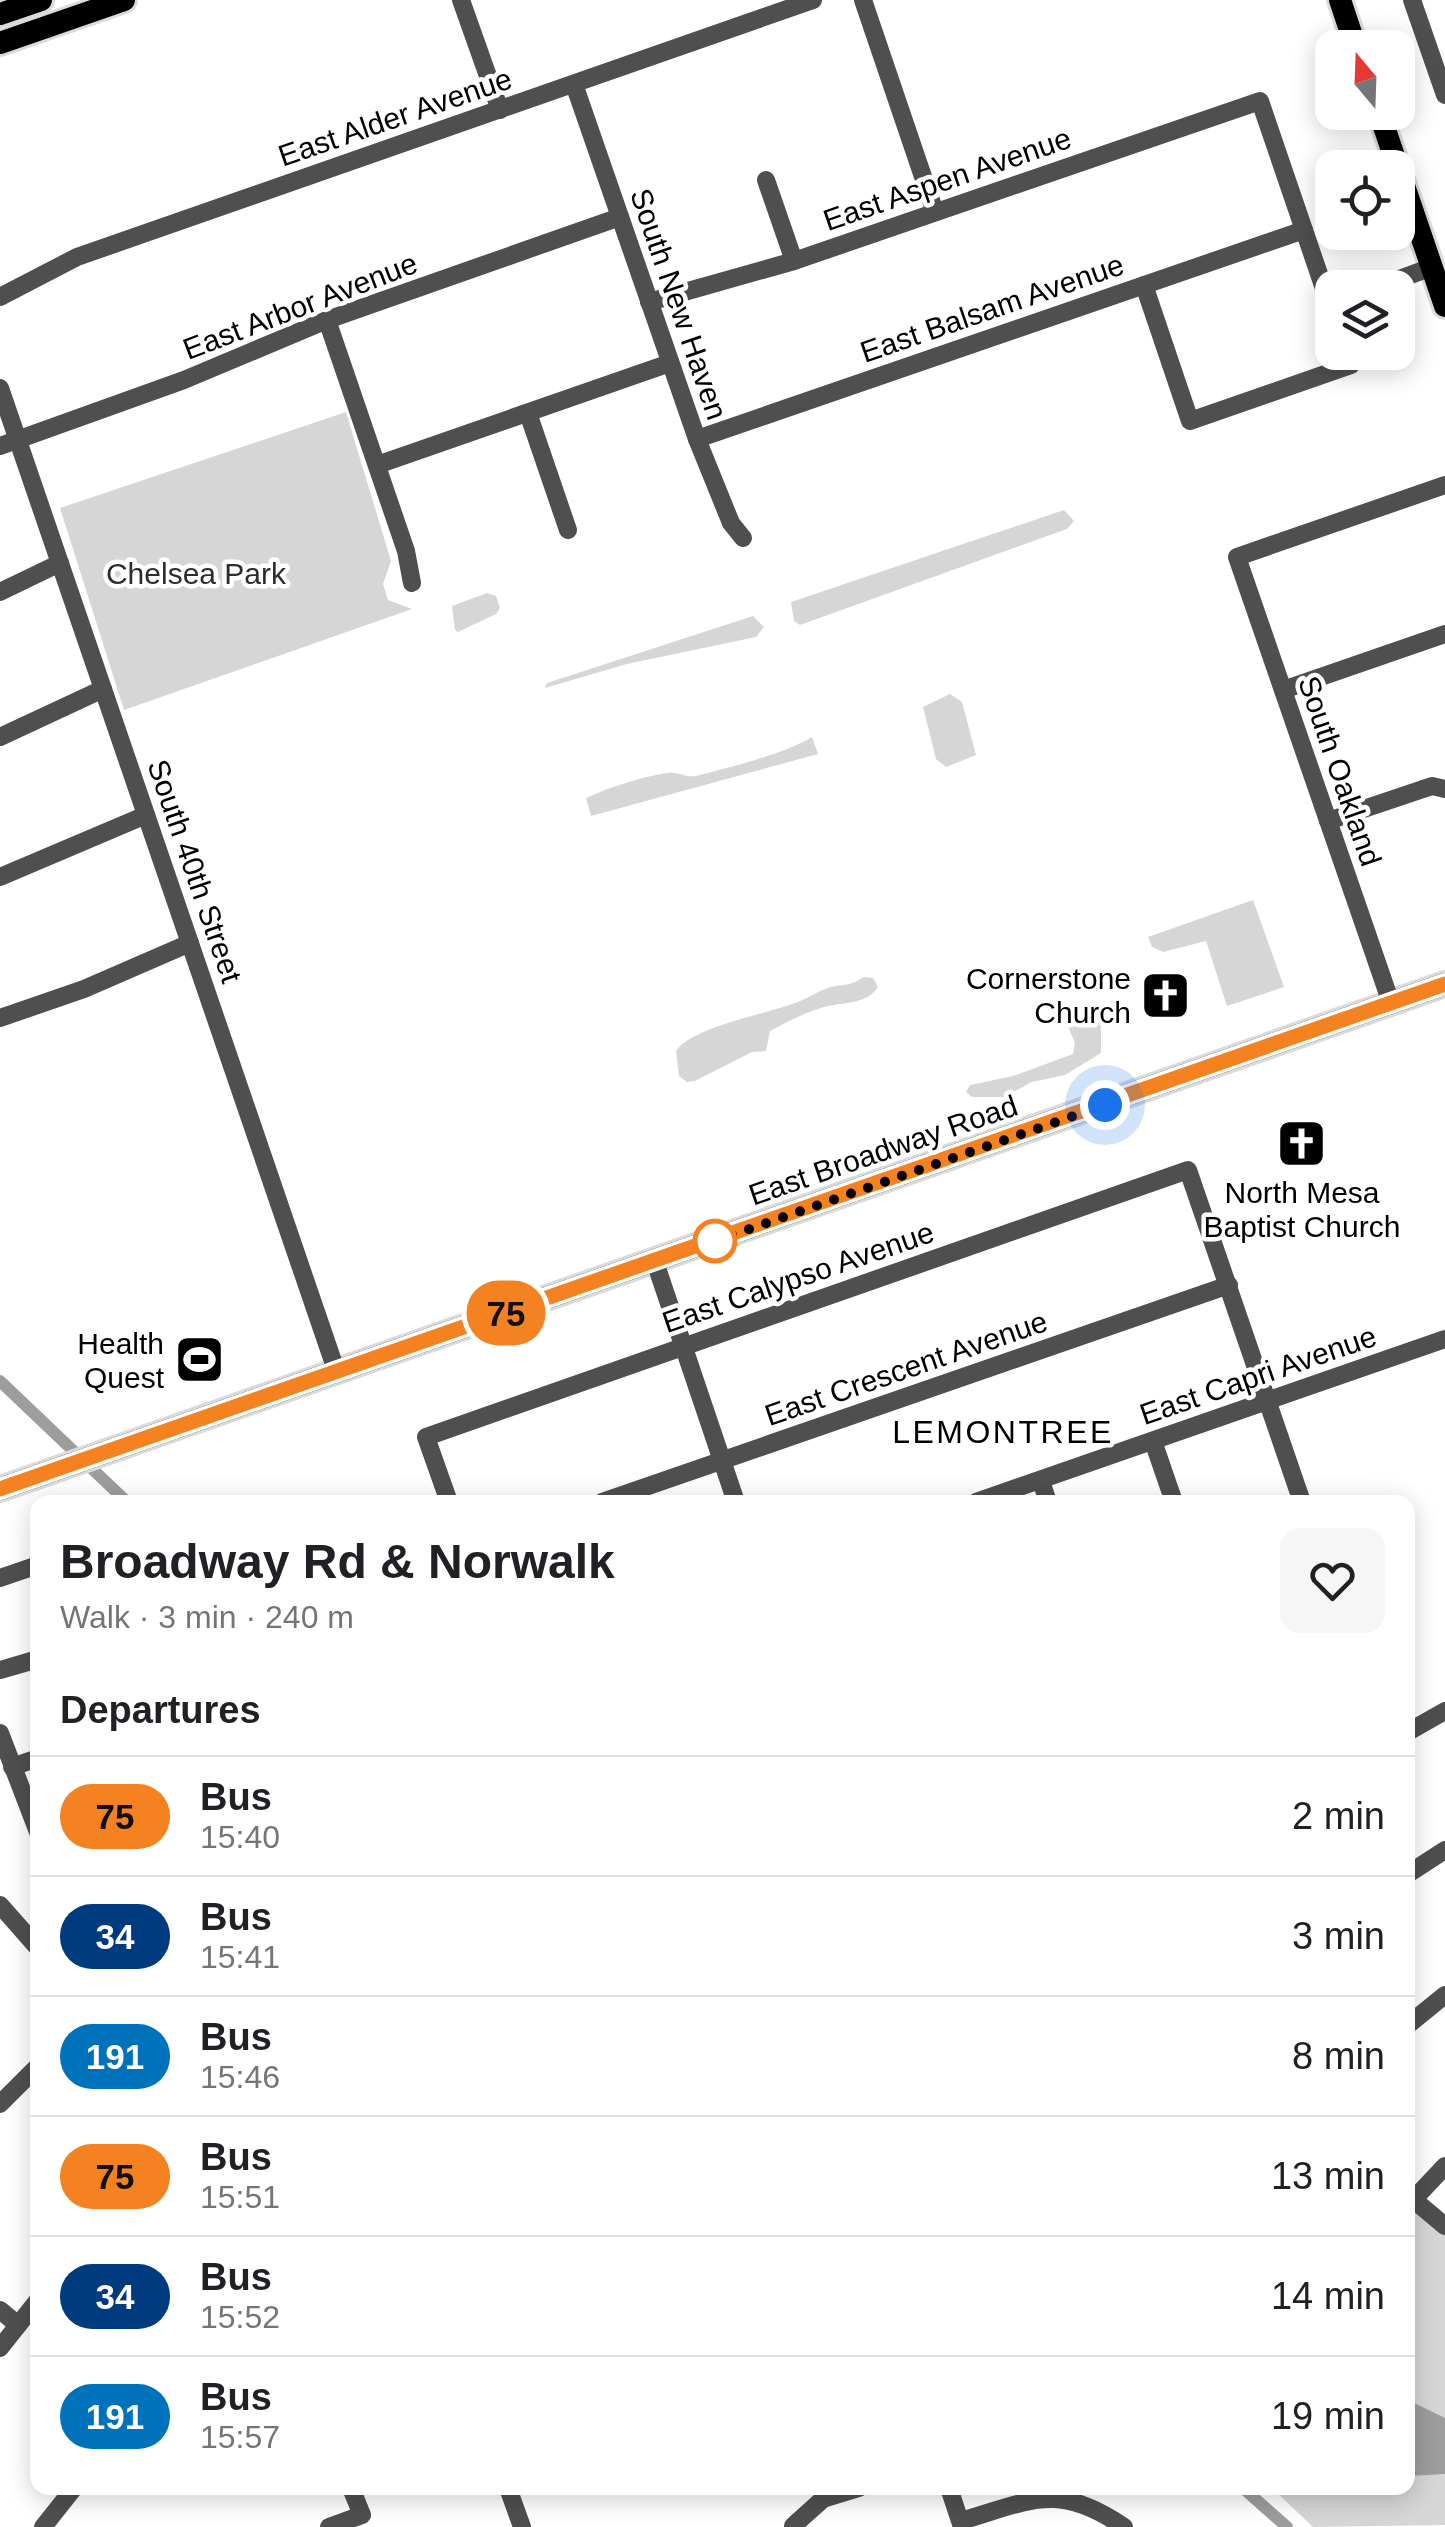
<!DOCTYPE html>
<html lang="en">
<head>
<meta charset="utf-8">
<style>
  :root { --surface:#fff; --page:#f6f6f6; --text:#202124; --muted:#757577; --line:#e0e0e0 }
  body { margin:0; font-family:Arial,sans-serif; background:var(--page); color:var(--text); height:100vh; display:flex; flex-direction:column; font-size:38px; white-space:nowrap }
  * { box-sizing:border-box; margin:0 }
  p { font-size:32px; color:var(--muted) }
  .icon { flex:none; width:55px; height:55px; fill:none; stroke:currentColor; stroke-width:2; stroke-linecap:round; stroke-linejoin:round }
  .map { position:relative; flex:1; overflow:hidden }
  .details { position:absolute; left:30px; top:1495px; width:1385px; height:1000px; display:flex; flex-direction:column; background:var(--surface); border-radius:20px; box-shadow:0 5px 25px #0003 }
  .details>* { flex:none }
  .badge { padding:0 20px; border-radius:32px; font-size:35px; line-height:65px }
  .needle { width:65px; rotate:341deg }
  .fabs { position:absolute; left:1315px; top:30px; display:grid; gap:20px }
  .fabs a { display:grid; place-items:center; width:100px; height:100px; border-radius:20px; background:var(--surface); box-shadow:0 5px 25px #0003; font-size:50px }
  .you { position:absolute; width:50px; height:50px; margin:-25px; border:8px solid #fff; border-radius:50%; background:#1a73e8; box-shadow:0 0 0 15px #1a73e833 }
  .map>.badge { position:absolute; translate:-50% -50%; box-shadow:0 0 0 5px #fff }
  h2 { padding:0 30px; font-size:38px; line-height:90px }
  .round { display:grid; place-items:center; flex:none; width:105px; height:105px; border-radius:20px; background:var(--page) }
  .overview { display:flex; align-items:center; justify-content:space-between; height:170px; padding:0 30px }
  h1 { font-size:48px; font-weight:800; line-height:75px }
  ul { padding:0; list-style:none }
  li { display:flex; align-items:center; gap:30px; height:120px; padding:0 30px; border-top:2px solid var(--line) }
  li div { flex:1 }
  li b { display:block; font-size:38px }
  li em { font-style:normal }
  li .badge { min-width:110px; font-weight:700; text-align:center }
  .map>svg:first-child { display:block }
</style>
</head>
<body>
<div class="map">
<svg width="1445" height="2527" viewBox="0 0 1445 2527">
  <rect width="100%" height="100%" fill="#fff"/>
  <g fill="#d6d6d6">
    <path d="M346 412 391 561 383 584 388 600 412 609 124 710 60 508Z"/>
    <path d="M1064 510 1074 521 1067 529 800 625 794 621 791 602Z"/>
    <path d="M487 593 496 596 500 608 496 614 458 632 455 630 452 606Z"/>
    <path d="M753 616 764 627 756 637 627 664 545 688 547 683Z"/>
    <path d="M950 694 962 702 976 755 946 767 936 759 923 707Z"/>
    <path d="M812 737 818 754 591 816 586 798C610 787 641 777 667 773 678 771 686 778 696 776 730 767 782 755 812 737Z"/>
    <path d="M1253 900 1284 987 1227 1006 1206 941 1163 952 1152 947 1148 937Z"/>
    <path d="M864 977 873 978 878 987C866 1005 843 1002 824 1007 806 1012 787 1022 770 1031L766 1051 752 1052 695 1081 687 1082 679 1076 676 1051C691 1027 770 1013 798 1002 810 997 823 988 835 986 848 984 852 985 864 977Z"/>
    <path d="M1094 1007 1101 1025V1053L1065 1075 1032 1082 1004 1097H972L966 1092 970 1085 1013 1076 1073 1054 1075 1043 1064 1017Z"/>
    <path d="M1408 2191 1445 2223V2525L1313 2527 1272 2488H1408Z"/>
  </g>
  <path fill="#9d9d9d" d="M1408 2400 1445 2418V2474L1408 2476Z"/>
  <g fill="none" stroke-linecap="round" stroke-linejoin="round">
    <g stroke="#9d9d9d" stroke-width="12">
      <path d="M0 1381 127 1502"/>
      <path d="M1243 2488 1287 2527"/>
    </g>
    <defs>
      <g id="major">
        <path d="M1340 0 1356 48"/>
        <path d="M0 14 41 0"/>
        <path d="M0 43 124 0"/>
        <path d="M1379 112 1445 306"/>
        <path d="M0 1489 1445 984"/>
      </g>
    </defs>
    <use href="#major" stroke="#dbdbdb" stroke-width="28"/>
    <g stroke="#4f4f4f" stroke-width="18">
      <path d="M461 0 500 110"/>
      <path d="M863 0 935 212"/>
      <path d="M1412 0 1445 95"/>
      <path d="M574 84 697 439 731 523 743 538"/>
      <path d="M766 180 794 261"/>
      <path d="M1144 285 1190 421 1351 365 1347 352"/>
      <path d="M1375 288 1432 267"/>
      <path d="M0 297 77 257 813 0"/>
      <path d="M649 302 794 261 1260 101 1332 312"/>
      <path d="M327 320 406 551 412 583"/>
      <path d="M0 388 337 1373"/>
      <path d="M528 413 568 530"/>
      <path d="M697 439 1304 230"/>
      <path d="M0 446 184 380 327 320 620 217"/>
      <path d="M377 465 670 363"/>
      <path d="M0 592 60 563"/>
      <path d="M1283 690 1445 634"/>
      <path d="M0 737 103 689"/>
      <path d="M1328 821 1432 786 1445 789"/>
      <path d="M0 877 146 815"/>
      <path d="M1391 1003 1237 557 1445 485"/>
      <path d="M0 1018 84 989 190 943"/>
      <path d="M655 1262 736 1502"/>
      <path d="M1153 1441 1174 1502"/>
      <path d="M1041 1481 1048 1502"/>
      <path d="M449 1502 426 1437 1188 1170 1302 1502"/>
      <path d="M602 1502 1229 1285"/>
      <path d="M976 1502 1445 1339"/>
      <path d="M0 1578 38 1565"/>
      <path d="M0 1670 38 1659"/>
      <path d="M1408 1732 1445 1711"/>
      <path d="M0 1733 38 1832"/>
      <path d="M12 1767 38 1758"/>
      <path d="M1408 1874 1445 1850"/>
      <path d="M0 1905 38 1948"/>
      <path d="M1408 2025 1445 1995"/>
      <path d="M0 2104 38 2066"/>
      <path d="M1408 2195 1445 2226"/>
      <path d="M1413 2200 1445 2166"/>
      <path d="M0 2310 18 2325"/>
      <path d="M0 2348 38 2300"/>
      <path d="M508 2488 522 2527"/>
      <path d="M949 2488 962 2527"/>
      <path d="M961 2521C1032 2500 1058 2482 1124 2527"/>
      <path d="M793 2526 823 2499 859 2488"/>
      <path d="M43 2527 74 2488"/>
      <path d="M329 2527 362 2515 351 2488"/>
    </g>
    <use href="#major" stroke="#000" stroke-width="22"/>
  </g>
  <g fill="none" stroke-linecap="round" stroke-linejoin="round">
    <defs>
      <path id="line" d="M0 1489 1445 984"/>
    </defs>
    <use href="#line" stroke="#fff" stroke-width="22"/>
    <use href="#line" stroke="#f58220" stroke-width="15"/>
    <path stroke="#000" stroke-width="10" stroke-dasharray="0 18" d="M715 1241 1105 1105"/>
  </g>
  <defs>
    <symbol id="church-square" viewBox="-11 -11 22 22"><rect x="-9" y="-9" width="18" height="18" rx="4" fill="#000" stroke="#fff"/><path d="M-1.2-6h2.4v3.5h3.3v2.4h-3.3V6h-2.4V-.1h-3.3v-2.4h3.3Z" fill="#fff"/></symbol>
    <symbol id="stadium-square" viewBox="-11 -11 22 22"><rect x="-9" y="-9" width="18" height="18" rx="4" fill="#000" stroke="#fff"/><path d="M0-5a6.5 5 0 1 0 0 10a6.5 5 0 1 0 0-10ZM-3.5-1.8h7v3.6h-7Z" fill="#fff"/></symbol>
  </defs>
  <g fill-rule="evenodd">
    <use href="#church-square" x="1138" y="968" width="55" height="55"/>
    <use href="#church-square" x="1274" y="1116" width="55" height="55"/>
    <use href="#stadium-square" x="172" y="1332" width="55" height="55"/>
  </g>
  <circle fill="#fff" stroke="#f58220" stroke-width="5" cx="715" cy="1241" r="20"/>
  <g text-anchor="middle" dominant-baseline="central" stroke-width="9" stroke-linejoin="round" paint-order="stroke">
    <g font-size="30" fill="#000" stroke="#fff">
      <text transform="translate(395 117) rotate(-19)">East Alder Avenue</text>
      <text transform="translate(947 179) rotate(-19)">East Aspen Avenue</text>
      <text transform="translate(679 304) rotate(71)">South New Haven</text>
      <text transform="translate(300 306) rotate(-21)">East Arbor Avenue</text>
      <text transform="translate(992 308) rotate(-19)">East Balsam Avenue</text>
      <text transform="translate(1340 771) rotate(71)">South Oakland</text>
      <text transform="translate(195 871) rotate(71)">South 40th Street</text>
      <text transform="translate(883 1150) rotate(-19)">East Broadway Road</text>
      <text transform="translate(798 1277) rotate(-19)">East Calypso Avenue</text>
      <text transform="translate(906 1368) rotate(-19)">East Crescent Avenue</text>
      <text transform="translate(1258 1375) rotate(-19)">East Capri Avenue</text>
    </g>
    <g font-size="30" fill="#2d2d2d" stroke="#fff">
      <text x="196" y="573">Chelsea Park</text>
    </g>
    <g font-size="30" fill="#000" stroke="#fff" text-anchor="end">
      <text x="1131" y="978">Cornerstone<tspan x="1131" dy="34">Church</tspan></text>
      <text x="1302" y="1192" text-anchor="middle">North Mesa<tspan x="1302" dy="34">Baptist Church</tspan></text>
      <text x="164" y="1343">Health<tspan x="164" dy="34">Quest</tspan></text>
    </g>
    <g font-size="32" letter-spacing="2.5" fill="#000" stroke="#fff">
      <text x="1003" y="1432">LEMONTREE</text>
    </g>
  </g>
</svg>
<div class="fabs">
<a><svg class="needle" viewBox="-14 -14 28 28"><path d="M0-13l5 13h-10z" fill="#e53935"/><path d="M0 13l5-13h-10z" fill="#757577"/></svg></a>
<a><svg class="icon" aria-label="locate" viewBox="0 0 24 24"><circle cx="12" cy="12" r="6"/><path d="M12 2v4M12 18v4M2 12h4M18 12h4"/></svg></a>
<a><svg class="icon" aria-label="layers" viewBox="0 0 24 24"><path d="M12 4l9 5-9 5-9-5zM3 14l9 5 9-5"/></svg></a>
</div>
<div class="you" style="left:1105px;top:1105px"></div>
<b class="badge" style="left:506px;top:1313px;background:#f58220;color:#111">75</b>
<section class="details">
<div class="overview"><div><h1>Broadway Rd &amp; Norwalk</h1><p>Walk · 3 min · 240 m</p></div><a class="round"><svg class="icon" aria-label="heart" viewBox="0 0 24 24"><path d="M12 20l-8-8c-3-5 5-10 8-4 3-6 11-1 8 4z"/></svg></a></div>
<h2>Departures</h2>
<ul>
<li><span class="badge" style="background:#f58220;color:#111">75</span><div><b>Bus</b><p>15:40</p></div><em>2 min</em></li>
<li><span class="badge" style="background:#003b80;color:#fff">34</span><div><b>Bus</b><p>15:41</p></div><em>3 min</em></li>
<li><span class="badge" style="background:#0072bc;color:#fff">191</span><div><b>Bus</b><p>15:46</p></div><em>8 min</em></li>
<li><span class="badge" style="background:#f58220;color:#111">75</span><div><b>Bus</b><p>15:51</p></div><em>13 min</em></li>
<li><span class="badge" style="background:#003b80;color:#fff">34</span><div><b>Bus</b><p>15:52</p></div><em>14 min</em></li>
<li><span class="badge" style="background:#0072bc;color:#fff">191</span><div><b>Bus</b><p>15:57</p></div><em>19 min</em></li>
</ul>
</section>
</div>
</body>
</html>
